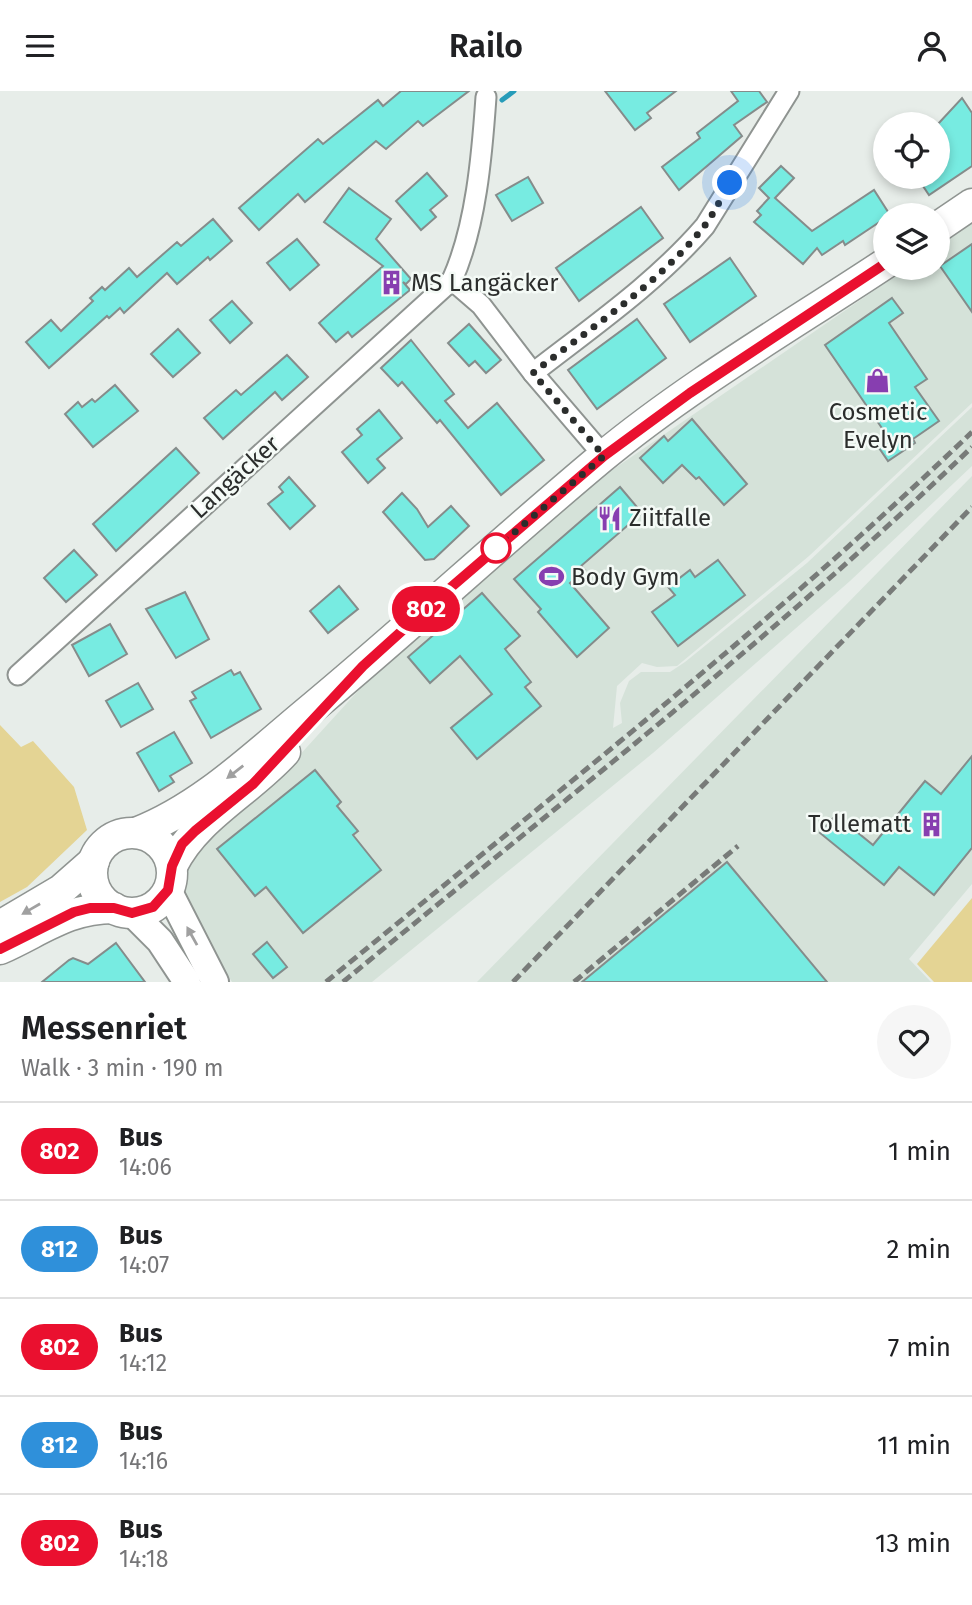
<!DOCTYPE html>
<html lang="en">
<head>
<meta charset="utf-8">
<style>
  :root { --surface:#fff; --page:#f6f6f6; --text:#202124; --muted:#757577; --line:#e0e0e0 }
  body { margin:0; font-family:"Fira Sans",sans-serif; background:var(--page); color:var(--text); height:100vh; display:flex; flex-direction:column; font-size:26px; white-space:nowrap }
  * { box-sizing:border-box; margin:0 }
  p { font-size:23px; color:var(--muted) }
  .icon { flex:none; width:38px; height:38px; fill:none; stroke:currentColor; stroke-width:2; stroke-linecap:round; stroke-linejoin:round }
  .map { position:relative; height:891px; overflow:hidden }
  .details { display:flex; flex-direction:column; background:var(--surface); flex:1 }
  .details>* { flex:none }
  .badge { padding:0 14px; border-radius:23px; font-size:24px; line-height:46px }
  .fabs { position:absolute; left:873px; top:21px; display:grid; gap:14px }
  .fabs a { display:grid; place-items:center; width:77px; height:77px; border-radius:50%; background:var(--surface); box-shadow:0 4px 10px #0003; font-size:35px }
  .you { position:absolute; width:35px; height:35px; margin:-18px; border:5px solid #fff; border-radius:50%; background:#1a73e8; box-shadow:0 0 0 10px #1a73e833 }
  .map>.badge { position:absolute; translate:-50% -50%; box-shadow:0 0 0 4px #fff }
  .round { display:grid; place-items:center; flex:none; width:74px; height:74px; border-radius:37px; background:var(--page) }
  .head { display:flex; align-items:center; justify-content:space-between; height:119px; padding:0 21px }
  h1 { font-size:33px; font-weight:600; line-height:52px }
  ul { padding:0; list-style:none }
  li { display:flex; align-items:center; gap:21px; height:98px; padding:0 21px; border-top:2px solid var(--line) }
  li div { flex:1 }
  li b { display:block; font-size:26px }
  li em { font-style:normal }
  li .badge { min-width:77px; font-weight:700; text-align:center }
  header { display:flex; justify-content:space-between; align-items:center; height:91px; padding:0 21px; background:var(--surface); font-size:32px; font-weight:600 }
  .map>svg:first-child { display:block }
</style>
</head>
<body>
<header><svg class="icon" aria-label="menu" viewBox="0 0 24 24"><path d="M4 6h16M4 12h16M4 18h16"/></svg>Railo<svg class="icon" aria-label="person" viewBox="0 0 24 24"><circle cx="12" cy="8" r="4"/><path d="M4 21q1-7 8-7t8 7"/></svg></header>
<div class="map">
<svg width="972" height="891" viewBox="0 0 972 891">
  <rect width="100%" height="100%" fill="#e7ede9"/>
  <g fill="#d5e2d9">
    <path d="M972 132V312L809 465 677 575 657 576 642 572 617 595 613 637 622 632 620 612 629 590 641 581H670L685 571 807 472 972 316V375L850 490 653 662 372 891H232L186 818 180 797 183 772 199 750 287 678 367 590 449 513 589 395 907 177H938V156Z"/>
    <path d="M972 385V793L909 868 931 891H477Z"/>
  </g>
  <g fill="#e4d494">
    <path d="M0 634 21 656 33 650 74 696 87 739 27 796 0 811Z"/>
    <path d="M972 807V891H934L917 873Z"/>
  </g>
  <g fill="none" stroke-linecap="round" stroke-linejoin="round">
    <path stroke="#279cb9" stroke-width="5" d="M502 9 514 0"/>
  </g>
  <g fill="#77ebe1" stroke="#858c8b" stroke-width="2">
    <path d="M401 0H469L423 35 418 30 386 58 376 50 305 111 298 103 259 139 239 117 318 48 323 53 378 9 383 15Z"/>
    <path d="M605 0H676L647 22 651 27 635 39Z"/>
    <path d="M731 0H759L767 11 734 34 742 45 679 99 662 76 700 47 697 42 738 10Z"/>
    <path d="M962 7 972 22V75L929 104 917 86H938V33Z"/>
    <path d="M781 75 794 87 775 107 812 140 874 99 890 124 845 154 843 150 822 164 817 157 803 173 754 131 761 124 757 120 769 107 759 97Z"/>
    <path d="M427 82 447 105 430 119 436 126 421 139 396 110Z"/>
    <path d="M528 86 543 112 512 130 496 104Z"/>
    <path d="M349 97 391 128 376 148 411 188 406 193 403 191 410 199 352 246 348 241 336 251 319 232 383 175 324 131Z"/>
    <path d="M641 116 663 147 579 210 556 177Z"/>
    <path d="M213 128 232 150 210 169 208 166 177 193 167 182 124 222 120 217 109 227 107 225 49 277 26 251 51 229 61 240 93 210 90 207 102 196 105 199 129 177 137 186 177 151 181 155Z"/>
    <path d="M297 148 319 174 290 199 267 172Z"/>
    <path d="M972 153V221L940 175Z"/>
    <path d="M730 167 756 205 690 251 664 213Z"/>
    <path d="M892 207 903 222 889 232 927 288 915 296 939 330 913 348 915 352 888 370 877 354 888 346 825 254Z"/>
    <path d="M232 210 252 232 230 252 210 229Z"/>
    <path d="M637 228 666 267 597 318 568 279Z"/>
    <path d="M469 233 501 269 486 282 475 270 469 275 448 252Z"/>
    <path d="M178 238 200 262 173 286 151 263Z"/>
    <path d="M411 249 454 303 445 310 468 337 497 312 544 369 501 404 440 329 437 332 402 291 398 295 381 277Z"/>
    <path d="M287 264 308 286 282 309 275 301 223 348 204 327 236 299 241 304Z"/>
    <path d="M115 294 138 320 93 356 65 323 78 311 82 316 92 308 95 311Z"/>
    <path d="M379 319 402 347 377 368 385 377 368 392 342 361 362 344 357 338Z"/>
    <path d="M692 328 747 393 724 414 699 386 696 388 682 374 663 392 640 367 664 345 668 350Z"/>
    <path d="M176 357 199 382 116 460 93 433Z"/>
    <path d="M289 386 315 415 290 438 268 413 283 401 279 396Z"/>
    <path d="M620 396 642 422 581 475 585 479 570 492 609 537 577 566 538 521 541 518 514 488Z"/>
    <path d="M402 402 417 418 428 436 451 415 469 435 434 468 425 469 383 421Z"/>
    <path d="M74 459 97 484 66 511 44 487Z"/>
    <path d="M718 469 745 504 678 555 652 521 675 504 668 496 690 479 695 486Z"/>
    <path d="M339 495 358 518 328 542 310 520Z"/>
    <path d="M185 501 209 548 176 567 146 518Z"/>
    <path d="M482 502 520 545 505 558 531 591 525 596 541 615 477 668 451 637 492 603 460 565 430 592 408 566Z"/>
    <path d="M110 533 127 563 89 585 72 554Z"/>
    <path d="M231 579 234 584 240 581 261 618 211 647 190 610 196 607 192 601Z"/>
    <path d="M138 592 153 618 121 636 106 610Z"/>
    <path d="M174 641 192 672 170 685 174 691 159 700 137 662Z"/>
    <path d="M972 665V757L934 804 899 776 884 794 820 742 836 724 873 754 925 690 941 703Z"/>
    <path d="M315 679 341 711 337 715 358 740 353 744 381 779 303 842 266 796 255 805 217 758Z"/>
    <path d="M727 771 827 891H582Z"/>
    <path d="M267 851 287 876 273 887 253 863Z"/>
    <path d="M116 852 145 891H42L69 869 73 867 88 873Z"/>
  </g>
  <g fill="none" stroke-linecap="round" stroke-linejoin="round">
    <defs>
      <g id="minor">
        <path d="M452 189C476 136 482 64 486 6"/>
        <path d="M533 282C592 236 656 192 705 135L789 0"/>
        <path d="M18 584 452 189 481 214 533 282 604 365"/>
      </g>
      <g id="secondary">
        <path d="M168 799 215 891"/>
        <path d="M132 822 160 850 187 891"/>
      </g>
      <g id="primary">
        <path d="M938 136 972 113"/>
        <path d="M136 742C198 718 249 670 300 627 402 543 499 452 601 367 689 294 791 235 886 172"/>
        <circle cx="132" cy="782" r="40"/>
        <path d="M172 775C196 726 249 701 285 661"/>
        <path d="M0 835 61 799 94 770"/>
        <path d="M0 858C41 840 67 817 114 817"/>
      </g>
    </defs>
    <use href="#minor" stroke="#8f9491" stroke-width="23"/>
    <use href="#secondary" stroke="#8f9491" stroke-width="30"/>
    <use href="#primary" stroke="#8f9491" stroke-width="33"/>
    <use href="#minor" stroke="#fff" stroke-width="19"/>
    <use href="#secondary" stroke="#fff" stroke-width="26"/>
    <use href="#primary" stroke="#fff" stroke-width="30"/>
    <g stroke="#787b79" stroke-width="5" stroke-dasharray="10 5" stroke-linecap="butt">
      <path d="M326 891C544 711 768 537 972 341"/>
      <path d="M343 891C555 716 774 547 972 356"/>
      <path d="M513 891 972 416"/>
      <path d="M574 891 738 755"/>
    </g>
  </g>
  <defs><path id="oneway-solid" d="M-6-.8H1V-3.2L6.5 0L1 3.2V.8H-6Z" transform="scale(1.75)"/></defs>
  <g fill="#a0a0a0">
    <use href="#oneway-solid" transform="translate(235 681) rotate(142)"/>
    <use href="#oneway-solid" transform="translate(31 818) rotate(150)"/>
    <use href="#oneway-solid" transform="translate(192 845) rotate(-119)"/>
  </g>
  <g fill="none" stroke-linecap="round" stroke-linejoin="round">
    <defs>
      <path id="line" d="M0 858 74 821 90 817H114L132 822 153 816 168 799 172 775 182 753 195 740 253 693 363 575 435 510 604 365 690 302 886 172"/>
    </defs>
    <use href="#line" stroke="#fff" stroke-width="16"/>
    <use href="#line" stroke="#ea102f" stroke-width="10"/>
    <path stroke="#2b2d2c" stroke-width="7" stroke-dasharray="0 12.6" d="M496 457 604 365 533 282C590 237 656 195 702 138 713 125 721 107 730 92"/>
  </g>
  <defs>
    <symbol id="building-bare" viewBox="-9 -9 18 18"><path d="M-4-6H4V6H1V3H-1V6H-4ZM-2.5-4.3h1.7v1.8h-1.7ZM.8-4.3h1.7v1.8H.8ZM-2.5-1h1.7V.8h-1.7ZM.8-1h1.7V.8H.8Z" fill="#873eb0" stroke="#f4faf6" stroke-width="2.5" paint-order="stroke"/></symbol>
    <symbol id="shop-bare" viewBox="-9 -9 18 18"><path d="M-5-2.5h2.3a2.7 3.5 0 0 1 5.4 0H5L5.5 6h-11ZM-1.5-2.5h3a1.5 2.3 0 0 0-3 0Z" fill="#873eb0" stroke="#f4faf6" stroke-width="2.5" paint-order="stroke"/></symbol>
    <symbol id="restaurant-bare" viewBox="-9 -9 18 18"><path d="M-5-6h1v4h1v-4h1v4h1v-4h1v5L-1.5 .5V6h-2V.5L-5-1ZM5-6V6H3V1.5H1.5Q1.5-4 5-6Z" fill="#873eb0" stroke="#f4faf6" stroke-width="2.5" paint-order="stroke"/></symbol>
    <symbol id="stadium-bare" viewBox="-9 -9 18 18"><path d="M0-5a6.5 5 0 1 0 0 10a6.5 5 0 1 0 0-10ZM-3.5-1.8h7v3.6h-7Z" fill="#873eb0" stroke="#f4faf6" stroke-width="2.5" paint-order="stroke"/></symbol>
  </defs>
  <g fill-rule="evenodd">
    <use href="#building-bare" x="374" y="174" width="35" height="35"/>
    <use href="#shop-bare" x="860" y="272" width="35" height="35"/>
    <use href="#restaurant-bare" x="592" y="410" width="35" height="35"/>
    <use href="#stadium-bare" x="534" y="468" width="35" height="35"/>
    <use href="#building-bare" x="914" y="716" width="35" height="35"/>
  </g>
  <circle fill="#fff" stroke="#ea102f" stroke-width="3.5" cx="496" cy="457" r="14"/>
  <g text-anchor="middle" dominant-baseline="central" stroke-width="5" stroke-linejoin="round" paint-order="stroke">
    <g font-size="24" fill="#2b2d2c" stroke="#f4faf6" text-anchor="start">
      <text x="411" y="192">MS Langäcker</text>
      <text x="878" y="321" text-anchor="middle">Cosmetic<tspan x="878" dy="28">Evelyn</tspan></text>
      <text x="629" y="427">Ziitfalle</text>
      <text x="571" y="486">Body Gym</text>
      <text x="911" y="733" text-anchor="end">Tollematt</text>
    </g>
    <g font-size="24" fill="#2b2d2c" stroke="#f4faf6">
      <text transform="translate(235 386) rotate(-42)">Langäcker</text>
    </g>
  </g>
</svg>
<div class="fabs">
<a><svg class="icon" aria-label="locate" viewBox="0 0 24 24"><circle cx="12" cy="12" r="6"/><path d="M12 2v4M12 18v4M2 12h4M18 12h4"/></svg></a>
<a><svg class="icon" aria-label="layers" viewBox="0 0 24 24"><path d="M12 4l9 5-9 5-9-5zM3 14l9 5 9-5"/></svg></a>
</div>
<div class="you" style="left:730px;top:92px"></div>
<b class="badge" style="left:426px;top:518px;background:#ea102f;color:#fff">802</b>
</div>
<section class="details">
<div class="head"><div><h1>Messenriet</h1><p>Walk · 3 min · 190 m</p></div><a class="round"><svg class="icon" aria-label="heart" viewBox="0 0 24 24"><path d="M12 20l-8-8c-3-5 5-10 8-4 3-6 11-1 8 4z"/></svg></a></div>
<ul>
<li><span class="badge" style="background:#ea102f;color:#fff">802</span><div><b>Bus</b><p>14:06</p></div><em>1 min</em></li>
<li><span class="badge" style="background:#2f90da;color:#fff">812</span><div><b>Bus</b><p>14:07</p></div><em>2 min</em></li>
<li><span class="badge" style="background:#ea102f;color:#fff">802</span><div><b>Bus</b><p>14:12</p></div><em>7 min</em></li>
<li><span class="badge" style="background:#2f90da;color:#fff">812</span><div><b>Bus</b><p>14:16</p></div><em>11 min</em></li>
<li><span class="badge" style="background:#ea102f;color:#fff">802</span><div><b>Bus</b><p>14:18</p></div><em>13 min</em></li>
</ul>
</section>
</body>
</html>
